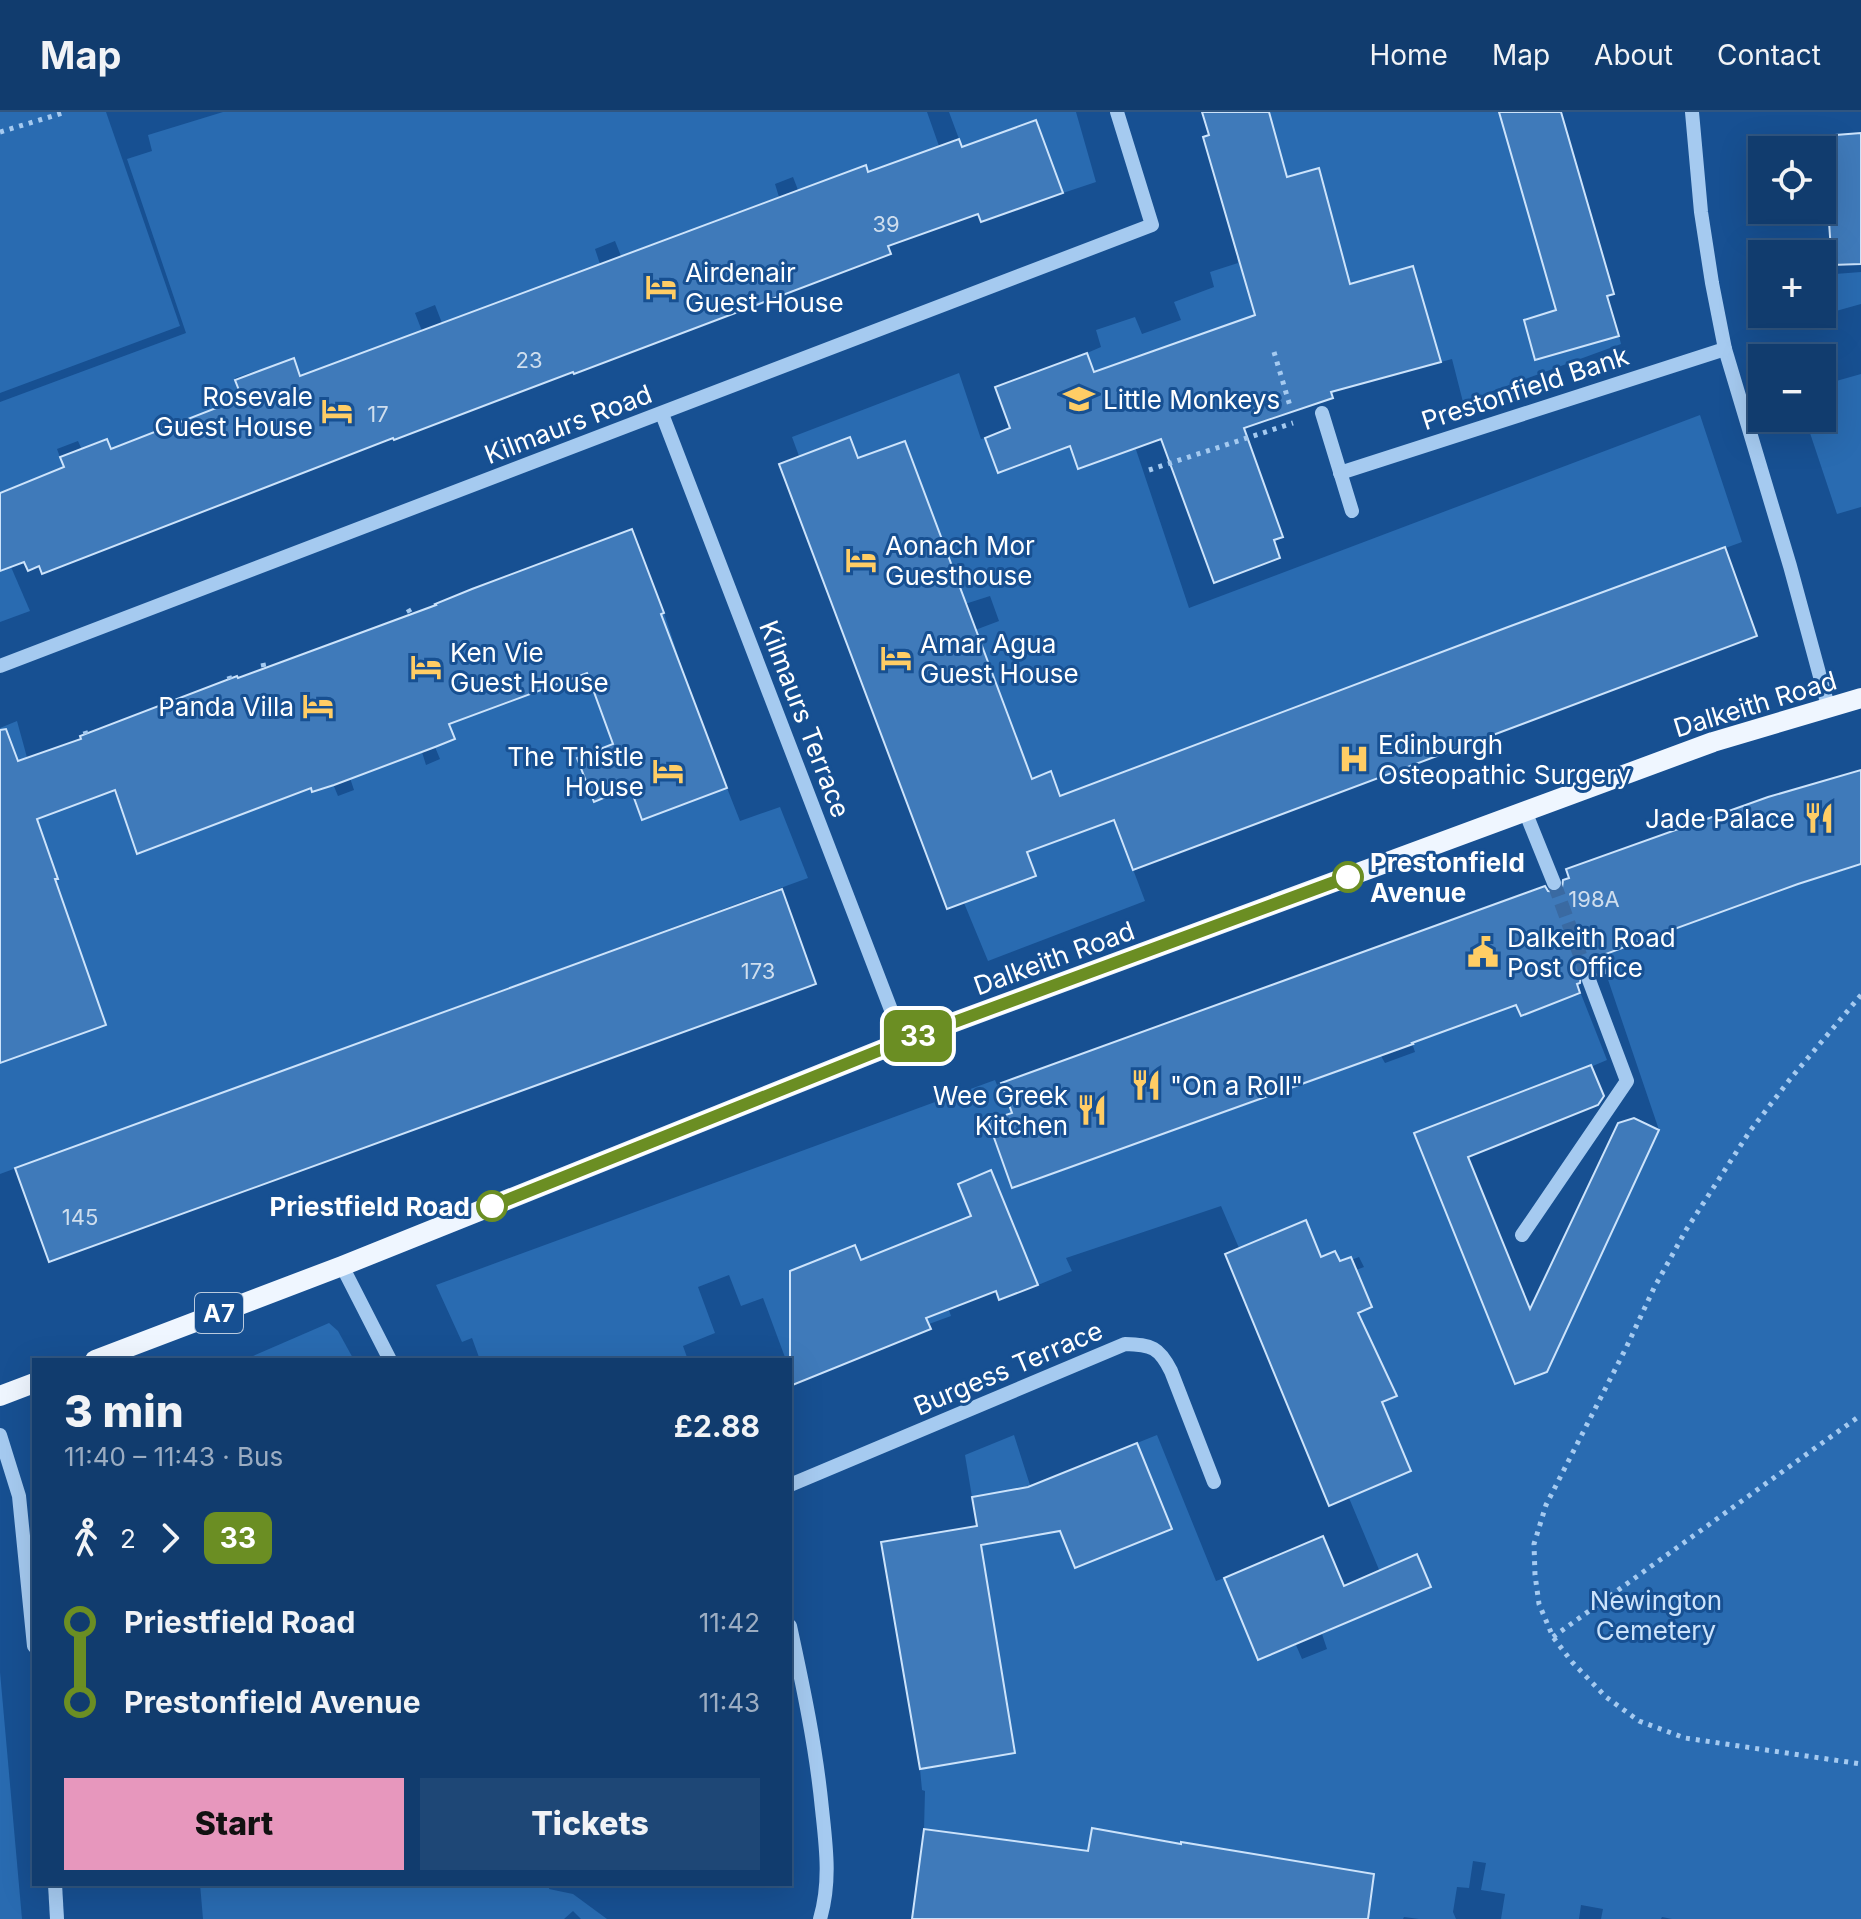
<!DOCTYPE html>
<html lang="en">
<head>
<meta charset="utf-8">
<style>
  :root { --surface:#113c6e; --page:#1e4776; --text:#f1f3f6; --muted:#9cadc2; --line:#305681; --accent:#e797bd }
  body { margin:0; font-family:Inter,sans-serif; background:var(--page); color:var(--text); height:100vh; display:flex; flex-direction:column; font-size:30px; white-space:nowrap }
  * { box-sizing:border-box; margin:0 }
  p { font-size:26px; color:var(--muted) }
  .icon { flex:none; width:44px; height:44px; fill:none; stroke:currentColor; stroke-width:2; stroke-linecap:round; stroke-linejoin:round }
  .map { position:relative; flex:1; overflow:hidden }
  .side { position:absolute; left:32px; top:1246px; width:760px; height:528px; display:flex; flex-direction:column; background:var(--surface); border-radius:0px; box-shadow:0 8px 32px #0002,0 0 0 2px var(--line) }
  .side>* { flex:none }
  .badge { padding:0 16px; border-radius:12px; font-size:28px; line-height:52px }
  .fabs { position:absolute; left:1748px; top:24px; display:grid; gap:16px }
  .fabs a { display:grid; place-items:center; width:88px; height:88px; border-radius:0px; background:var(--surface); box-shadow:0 8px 32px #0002,0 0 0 2px var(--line); font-size:40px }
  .map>.badge { position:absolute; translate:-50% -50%; box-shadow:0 0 0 4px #fff }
  .legs { display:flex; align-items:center; gap:12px; height:88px; padding:0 32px; font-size:26px }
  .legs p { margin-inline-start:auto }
  .summary { display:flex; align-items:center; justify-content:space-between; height:136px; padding:0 32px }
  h1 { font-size:44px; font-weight:800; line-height:60px }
  .action { display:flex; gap:16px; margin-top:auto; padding:16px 32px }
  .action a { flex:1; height:92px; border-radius:0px; background:var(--accent); color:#111; font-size:32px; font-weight:800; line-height:92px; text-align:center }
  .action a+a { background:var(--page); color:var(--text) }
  ul { padding:0 32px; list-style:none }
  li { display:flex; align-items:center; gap:28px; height:80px; font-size:30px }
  li i { display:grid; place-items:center; width:12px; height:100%; margin:0 10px; background:currentColor }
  li i::after { content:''; width:20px; height:20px; margin:-10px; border:6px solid; border-radius:50%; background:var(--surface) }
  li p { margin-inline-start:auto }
  li:first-child i { background:linear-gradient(#0000 50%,currentColor 0) }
  li:last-child i { background:linear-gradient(currentColor 50%,#0000 0) }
  header { display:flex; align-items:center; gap:48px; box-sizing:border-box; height:112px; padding:0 40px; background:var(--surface); border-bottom:2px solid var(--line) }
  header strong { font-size:38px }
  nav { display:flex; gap:44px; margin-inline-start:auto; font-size:28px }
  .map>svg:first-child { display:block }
</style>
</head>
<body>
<header>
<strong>Map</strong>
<nav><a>Home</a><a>Map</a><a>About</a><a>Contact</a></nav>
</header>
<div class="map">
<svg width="1861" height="1807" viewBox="0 0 1861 1807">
  <rect width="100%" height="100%" fill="#175092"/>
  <g fill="#296bb1">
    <path d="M0 0H106L180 214 0 281Z"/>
    <path d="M223 0H927L939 34 880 95 866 53 798 78 793 65 775 72 779 85 711 110 727 152 702 159 686 119 621 144 615 129 595 137 600 152 533 178 524 229 508 186 442 211 435 193 415 201 422 219 300 265 294 247 259 259 258 258 235 266 242 287 111 337 106 327 92 332 86 347 78 329 57 337 64 356 8 377 0 411V290L186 221 127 47 152 39 148 23Z"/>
    <path d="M949 0H1076L1096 70 1063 81 1036 8 969 54Z"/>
    <path d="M1269 0H1499L1556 198 1524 208 1535 248 1619 224 1621 232 1463 290 1452 247 1441 250 1413 154 1290 236 1109 257 1189 496 1700 303 1742 430 1508 515 1100 670 1145 789 988 849 964 791 1035 764 1027 740 1074 722 1051 660 1003 678 930 535 999 509 990 484 965 492 905 329 858 346 850 325 799 344 792 325 959 261 981 327 985 326 998 361 1115 317 1087 241 1101 235 1096 218 1135 205 1142 222 1181 208 1174 190 1214 175 1210 160 1238 151 1237 144 1335 116 1319 57 1287 65Z"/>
    <path d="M1861 160V192L1779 215 1775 202H1822V163Z"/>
    <path d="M1861 262V395L1837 402 1805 306H1822V273Z"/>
    <path d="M11 455 30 499 0 510V459Z"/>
    <path d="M664 501 685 565 601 598 615 637 607 640 600 637 577 646 594 689 618 680 620 673 628 670 642 708 727 676 740 709 780 695 808 766 0 1062V951L106 913 94 877 74 884 0 787 57 766 0 655V616L17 609 31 660 112 674 138 741 191 722 180 689 210 677 223 710 273 690 247 624 333 672 338 684 354 678 350 666 422 640 426 653 440 647 435 635 455 627 430 560 477 602 573 566 626 515Z"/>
    <path d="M1861 753V1807H1672L1662 1805 1661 1807H1601L1603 1797 1581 1793 1579 1807H1501L1505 1782 1481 1778 1486 1751 1473 1749 1469 1776 1457 1775 1453 1800 1456 1807H1419L1404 1805 1403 1807H1367L1176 1760 1092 1716 1076 1807 1042 1769 1047 1733 924 1717 925 1679 922 1678 920 1657 1015 1640 980 1433 1022 1425 1013 1378 972 1385 965 1343 1014 1323 1030 1373 1041 1370 1076 1456 1171 1417 1137 1331 1157 1323 1216 1469 1224 1466 1259 1548 1296 1533 1302 1547 1327 1537 1322 1522 1393 1491 1349 1386 1410 1359 1381 1290 1391 1272 1386 1260 1356 1230V1158L1364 1155 1359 1145 1341 1152 1335 1139 1321 1145 1239 1136 1221 1094 1066 1146 1072 1159 1038 1173 991 1058 958 1072 971 1104 926 1122 956 1195 949 1198 951 1204 929 1212 901 1142 790 1248H786L763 1186 741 1194 729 1163 698 1175 715 1221 683 1234 688 1248H480L472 1226 462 1230 436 1173 995 968 997 973 1001 971 1012 1001 989 1010 1002 1050 1036 1068 1381 944 1385 951 1415 940 1412 931 1516 893 1522 904 1538 898 1535 887 1565 876 1569 886 1581 882 1607 948 1417 1028 1515 1271 1547 1260 1659 1018 1600 844 1798 772Z"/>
    <path d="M329 1211 338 1219 354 1248 246 1247Z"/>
    <path d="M0 1560 22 1807H0Z"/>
    <path d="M200 1772H550L549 1777 573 1782 607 1807H581L573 1799 564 1807H203Z"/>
  </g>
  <g fill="#3f7aba" stroke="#cce3fb" stroke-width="2">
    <path d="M1202 0H1269L1287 65 1319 56 1350 172 1413 154 1441 250 1331 280 1333 286 1244 316 1283 425 1274 428 1280 446 1214 471 1161 327 1078 357 1070 334 998 361 985 326 1010 316 995 275 1087 241 1094 260 1255 203 1203 25 1209 23Z"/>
    <path d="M1499 0H1561L1614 182 1607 184 1619 224 1535 248 1524 208 1556 198Z"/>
    <path d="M1036 8 1063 81 981 110 978 102 888 134 891 142 574 262 573 260 394 328 393 326 42 462 39 454 28 459 24 450 0 459V381L64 355 60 345 107 327 111 337 242 286 235 268 294 246 300 264 866 53 868 60 959 27 962 35Z"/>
    <path d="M1861 21V152L1832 153 1823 24Z"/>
    <path d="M850 325 858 346 905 329 1032 667 1051 659 1060 684 1508 515 1725 435 1757 524 1133 758 1114 708 1027 740 1036 764 947 797 779 352Z"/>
    <path d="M632 417 664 501 661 502 727 676 642 708 630 675 594 690 577 646 613 632 587 561 449 612 455 627 435 635 334 673 312 680 311 676 137 742 115 678 37 707 58 767H55L106 913 0 951V618L6 617 18 649 81 627 80 624 237 564 238 566 436 493 435 492 472 477Z"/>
    <path d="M1861 658V752L1798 772 1600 844 1606 861 1598 864 1591 858 1585 859 1581 862 1580 871 1577 872 1580 881 1521 904 1516 893 1412 931 1413 932 1012 1076 988 1009 1012 1001 1001 971 1545 774 1548 779 1557 780 1562 776 1563 768 1569 766 1566 757 1768 685Z"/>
    <path d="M782 777 816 872 49 1150 15 1056Z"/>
    <path d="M1591 953 1604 984 1598 993 1468 1045 1530 1197 1618 1011 1634 1006 1659 1018 1547 1260 1515 1272 1414 1021Z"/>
    <path d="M991 1058 1038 1173 999 1188 996 1179 926 1206 931 1217 790 1274V1159L855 1133 861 1148 971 1104 958 1072Z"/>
    <path d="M1306 1108 1321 1145 1335 1139 1340 1149 1351 1145 1372 1195 1358 1201 1397 1284 1382 1290 1411 1359 1329 1394 1225 1142Z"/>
    <path d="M1137 1331 1172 1417 1075 1456 1060 1419 981 1433 1015 1641 920 1657 881 1430 977 1414 972 1385 1028 1375Z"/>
    <path d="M1323 1424 1344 1474 1417 1442 1431 1475 1258 1548 1224 1466Z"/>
    <path d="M1092 1716 1181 1732V1730L1374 1762 1368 1807H912L924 1717 1088 1739Z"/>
  </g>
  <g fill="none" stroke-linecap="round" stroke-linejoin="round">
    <path stroke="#3a6aa2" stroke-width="14" stroke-dasharray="14 7" stroke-linecap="butt" d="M1554 771 1589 868"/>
    <g stroke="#a5caf0" stroke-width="5" stroke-dasharray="4 6" stroke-linecap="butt">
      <path d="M0 20 66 0"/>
      <path d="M1274 240 1290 294"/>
      <path d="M1149 358 1293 311"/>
      <path d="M408 497 411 502"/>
      <path d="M263 551 264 556"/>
      <path d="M229 564 230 567"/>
      <path d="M85 619 86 622"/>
      <path d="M1861 883 1791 966 1750 1019 1686 1118 1654 1176 1626 1236 1546 1393 1534 1432 1535 1463 1539 1492 1553 1525 1572 1550 1606 1585 1639 1609 1685 1626 1861 1652"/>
      <path d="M1553 1525 1861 1303"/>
    </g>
    <g stroke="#a5caf0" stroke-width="14">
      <path d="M1692 0 1701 100 1712 171 1725 237 1790 454 1828 594"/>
      <path d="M1322 301 1352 399"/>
      <path d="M662 302 903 929"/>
      <path d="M1340 361 1725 237"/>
      <path d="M0 554 1152 113 1117 0"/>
      <path d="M1525 699 1554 771"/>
      <path d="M1522 1123 1627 969 1589 868"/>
      <path d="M342 1154 390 1248"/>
      <path d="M0 1323 19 1384 34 1534"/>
      <path d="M790 1373 1125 1232C1152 1233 1159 1235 1171 1259L1214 1370"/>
      <path d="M790 1514C803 1574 816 1635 822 1697 826 1734 831 1770 820 1807"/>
      <path d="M55 1772 57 1807"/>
    </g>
    <g stroke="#eff6ff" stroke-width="20">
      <path d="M95 1248 342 1154 903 929 1713 630 1861 586"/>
      <path d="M0 1284 34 1271"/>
    </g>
  </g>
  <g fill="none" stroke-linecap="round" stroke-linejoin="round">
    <defs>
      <path id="line-1" d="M492 1094 903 929 1348 765"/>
    </defs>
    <use href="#line-1" stroke="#fff" stroke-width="18"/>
    <use href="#line-1" stroke="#6b8e23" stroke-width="12"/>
  </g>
  <defs>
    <symbol id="hotel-bare" viewBox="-9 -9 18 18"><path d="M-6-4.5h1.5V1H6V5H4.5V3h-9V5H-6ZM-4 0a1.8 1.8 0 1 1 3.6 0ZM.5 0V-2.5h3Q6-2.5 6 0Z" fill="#ffcd65" stroke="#175092" stroke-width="2.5" paint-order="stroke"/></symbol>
    <symbol id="school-bare" viewBox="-9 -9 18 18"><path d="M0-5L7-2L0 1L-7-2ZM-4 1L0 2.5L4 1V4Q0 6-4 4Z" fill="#ffcd65" stroke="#175092" stroke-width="2.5" paint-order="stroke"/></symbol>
    <symbol id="hospital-bare" viewBox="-9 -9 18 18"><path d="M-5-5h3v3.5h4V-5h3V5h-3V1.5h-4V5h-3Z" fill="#ffcd65" stroke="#175092" stroke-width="2.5" paint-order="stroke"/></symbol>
    <symbol id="restaurant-bare" viewBox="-9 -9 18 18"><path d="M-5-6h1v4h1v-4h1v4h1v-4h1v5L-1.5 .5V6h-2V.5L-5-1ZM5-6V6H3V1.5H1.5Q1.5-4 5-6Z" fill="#ffcd65" stroke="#175092" stroke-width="2.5" paint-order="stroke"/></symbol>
    <symbol id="civic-bare" viewBox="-9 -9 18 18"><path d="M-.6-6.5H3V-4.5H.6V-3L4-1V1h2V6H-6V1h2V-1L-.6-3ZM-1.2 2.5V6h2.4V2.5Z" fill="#ffcd65" stroke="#175092" stroke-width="2.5" paint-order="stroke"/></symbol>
  </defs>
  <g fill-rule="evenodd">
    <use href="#hotel-bare" x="639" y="153" width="44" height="44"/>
    <use href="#school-bare" x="1057" y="265" width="44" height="44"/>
    <use href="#hotel-bare" x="315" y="277" width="44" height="44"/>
    <use href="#hotel-bare" x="839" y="426" width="44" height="44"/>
    <use href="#hotel-bare" x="874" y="524" width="44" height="44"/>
    <use href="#hotel-bare" x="404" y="533" width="44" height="44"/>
    <use href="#hotel-bare" x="296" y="572" width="44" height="44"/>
    <use href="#hospital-bare" x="1332" y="625" width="44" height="44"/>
    <use href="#hotel-bare" x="646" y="637" width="44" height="44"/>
    <use href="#restaurant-bare" x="1797" y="684" width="44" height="44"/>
    <use href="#civic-bare" x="1461" y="818" width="44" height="44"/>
    <use href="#restaurant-bare" x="1124" y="951" width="44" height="44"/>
    <use href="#restaurant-bare" x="1070" y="976" width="44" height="44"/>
  </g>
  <g fill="#fff" stroke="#6b8e23" stroke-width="4">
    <circle cx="1348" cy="765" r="14"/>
    <circle cx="492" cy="1094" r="14"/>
  </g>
  <g text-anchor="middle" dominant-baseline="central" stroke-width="6" stroke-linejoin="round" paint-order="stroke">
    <g font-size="22" fill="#cfdeee">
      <text x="886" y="112">39</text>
      <text x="529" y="248">23</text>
      <text x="378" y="302">17</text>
      <text x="1594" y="787">198A</text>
      <text x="758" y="859">173</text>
      <text x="80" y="1105">145</text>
    </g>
    <rect fill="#175092" stroke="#b9cade" stroke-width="2" x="195" y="1181" width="48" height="40" rx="6"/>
    <g font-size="24" font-weight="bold" fill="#fff">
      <text x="219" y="1201">A7</text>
    </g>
    <g font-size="26" fill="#fff" stroke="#175092" text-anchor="start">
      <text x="685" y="160">Airdenair<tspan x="685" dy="30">Guest House</tspan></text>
      <text x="313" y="284" text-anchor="end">Rosevale<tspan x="313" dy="30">Guest House</tspan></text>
      <text x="1103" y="287">Little Monkeys</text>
      <text x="885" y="433">Aonach Mor<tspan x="885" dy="30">Guesthouse</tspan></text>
      <text x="920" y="531">Amar Agua<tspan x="920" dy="30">Guest House</tspan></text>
      <text x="450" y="540">Ken Vie<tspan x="450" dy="30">Guest House</tspan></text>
      <text x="294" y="594" text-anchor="end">Panda Villa</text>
      <text x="1378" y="632">Edinburgh<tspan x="1378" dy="30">Osteopathic Surgery</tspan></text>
      <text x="644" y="644" text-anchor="end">The Thistle<tspan x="644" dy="30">House</tspan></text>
      <text x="1795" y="706" text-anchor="end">Jade Palace</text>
      <text x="1507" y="825">Dalkeith Road<tspan x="1507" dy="30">Post Office</tspan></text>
      <text x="1170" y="973">"On a Roll"</text>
      <text x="1068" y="983" text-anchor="end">Wee Greek<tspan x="1068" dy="30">Kitchen</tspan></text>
    </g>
    <g font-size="26" fill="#fff" stroke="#175092">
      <text transform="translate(1525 276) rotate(-18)">Prestonfield Bank</text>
      <text transform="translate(568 312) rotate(-21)">Kilmaurs Road</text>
      <text transform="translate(1755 592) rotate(-17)">Dalkeith Road</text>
      <text transform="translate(805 607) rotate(69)">Kilmaurs Terrace</text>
      <text transform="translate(1054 846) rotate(-20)">Dalkeith Road</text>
      <text transform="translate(1008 1256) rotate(-23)">Burgess Terrace</text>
    </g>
    <g font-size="26" font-weight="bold" fill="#fff" stroke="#175092" text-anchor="start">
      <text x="1370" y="750">Prestonfield<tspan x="1370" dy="30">Avenue</tspan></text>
      <text x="470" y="1094" text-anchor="end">Priestfield Road</text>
    </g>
    <g font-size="26" fill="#cce3fb" stroke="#175092">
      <text x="1656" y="1488">Newington<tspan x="1656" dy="30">Cemetery</tspan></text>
    </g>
  </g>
</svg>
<div class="fabs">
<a><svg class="icon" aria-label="locate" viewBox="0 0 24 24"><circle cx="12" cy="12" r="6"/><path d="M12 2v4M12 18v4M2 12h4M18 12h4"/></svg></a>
<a>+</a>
<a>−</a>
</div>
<b class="badge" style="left:918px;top:924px;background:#6b8e23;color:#fff">33</b>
<section class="side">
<div class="summary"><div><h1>3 min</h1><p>11:40 – 11:43 · Bus</p></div><b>£2.88</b></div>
<div class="legs"><svg class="icon" aria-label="walk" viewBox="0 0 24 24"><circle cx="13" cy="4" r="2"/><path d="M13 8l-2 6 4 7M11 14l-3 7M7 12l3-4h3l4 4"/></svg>2<svg class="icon" aria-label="forward" viewBox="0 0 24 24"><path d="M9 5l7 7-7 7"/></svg><b class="badge" style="background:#6b8e23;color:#fff">33</b></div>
<ul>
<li><i style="color:#6b8e23"></i><b>Priestfield Road</b><p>11:42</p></li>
<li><i style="color:#6b8e23"></i><b>Prestonfield Avenue</b><p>11:43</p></li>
</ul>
<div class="action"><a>Start</a><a>Tickets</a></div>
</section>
</div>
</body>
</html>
